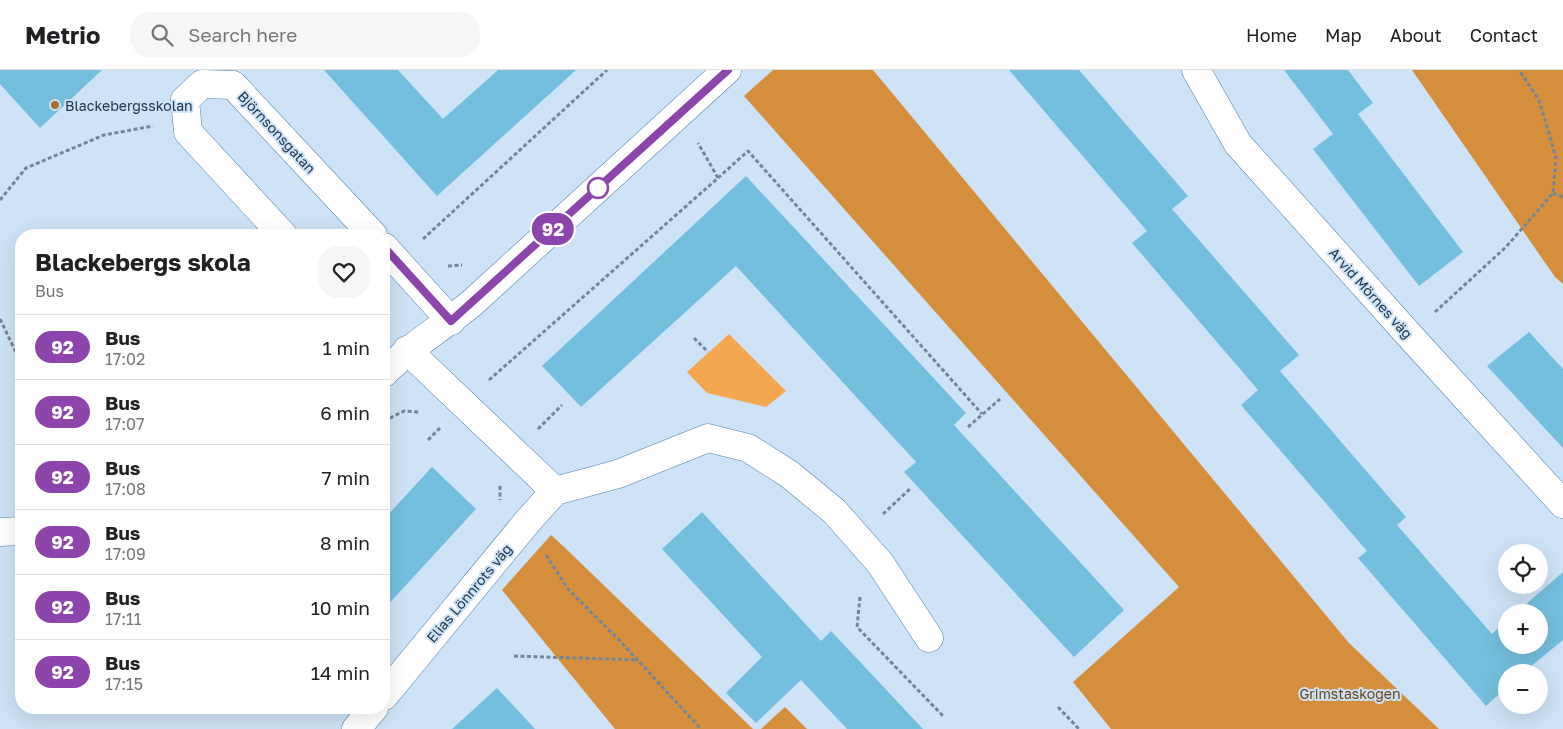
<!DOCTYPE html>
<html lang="en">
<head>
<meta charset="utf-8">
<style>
  :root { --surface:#fff; --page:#f6f6f6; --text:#202124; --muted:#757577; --line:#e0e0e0 }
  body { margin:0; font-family:"Golos Text",sans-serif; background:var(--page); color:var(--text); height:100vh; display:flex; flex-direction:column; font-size:19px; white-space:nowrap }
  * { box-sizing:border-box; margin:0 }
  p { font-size:16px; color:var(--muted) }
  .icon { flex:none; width:28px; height:28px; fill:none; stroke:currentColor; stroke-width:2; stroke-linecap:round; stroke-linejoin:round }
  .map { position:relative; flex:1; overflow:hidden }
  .drawer { position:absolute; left:15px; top:159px; width:375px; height:485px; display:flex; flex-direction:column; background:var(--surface); border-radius:20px; box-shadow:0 5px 20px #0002 }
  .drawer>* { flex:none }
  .badge { padding:0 10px; border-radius:16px; font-size:18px; line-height:32px }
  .fabs { position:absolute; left:1498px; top:474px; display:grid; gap:10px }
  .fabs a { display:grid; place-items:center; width:50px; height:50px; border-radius:50%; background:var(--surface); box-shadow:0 5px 20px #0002; font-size:25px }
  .map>.badge { position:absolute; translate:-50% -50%; box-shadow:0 0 0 2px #fff }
  .round { display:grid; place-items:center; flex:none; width:52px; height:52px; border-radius:20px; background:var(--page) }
  .headline { display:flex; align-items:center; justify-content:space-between; height:85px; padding:0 20px }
  h1 { font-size:24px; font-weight:700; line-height:38px }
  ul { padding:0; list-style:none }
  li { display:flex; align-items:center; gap:15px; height:65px; padding:0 20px; border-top:1px solid var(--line) }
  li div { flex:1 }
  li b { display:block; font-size:19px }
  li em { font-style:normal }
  li .badge { min-width:55px; font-weight:700; text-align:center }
  header { display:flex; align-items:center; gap:30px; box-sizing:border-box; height:70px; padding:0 25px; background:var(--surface); border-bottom:1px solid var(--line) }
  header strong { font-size:24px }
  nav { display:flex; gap:28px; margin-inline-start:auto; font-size:18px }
  .search { width:350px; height:45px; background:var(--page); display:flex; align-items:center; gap:12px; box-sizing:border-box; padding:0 18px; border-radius:20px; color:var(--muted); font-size:19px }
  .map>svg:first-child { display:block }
</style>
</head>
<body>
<header>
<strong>Metrio</strong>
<div class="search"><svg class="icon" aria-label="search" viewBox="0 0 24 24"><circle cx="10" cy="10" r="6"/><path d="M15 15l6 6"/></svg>Search here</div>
<nav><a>Home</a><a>Map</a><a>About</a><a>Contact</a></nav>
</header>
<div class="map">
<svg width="1563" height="659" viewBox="0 0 1563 659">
  <rect width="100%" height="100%" fill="#cee3f7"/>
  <path fill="#f5a750" d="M729 264 786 321 766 337 707 323 687 302Z"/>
  <g fill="#d58e3b">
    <path d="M773 0H873L1349 573 1439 659H1111L1073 612 1179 517 744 26Z"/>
    <path d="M1412 0H1563V214L1555 207Z"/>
    <path d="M551 465 562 475 753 659H615L502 520Z"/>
    <path d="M785 637 807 659H761Z"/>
  </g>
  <g fill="#73bfdd">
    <path d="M0 0H102L40 58 0 14Z"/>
    <path d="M324 0H398L443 49 498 0H576L437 126Z"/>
    <path d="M1009 0H1079L1188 126 1172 139 1299 285 1280 301 1406 447 1397 455 1492 564 1506 551V575H1539V542H1517L1563 502V570L1524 602H1506V618L1486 636 1358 488 1367 481 1241 335 1258 320 1132 173 1147 161Z"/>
    <path d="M1284 0H1348L1373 33 1358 44 1463 182 1419 216 1313 79 1333 64Z"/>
    <path d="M746 106 966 343 954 355 1124 540 1074 587 904 402 916 392 736 196 581 337 542 296Z"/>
    <path d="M1529 262 1563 299V378L1487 296Z"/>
    <path d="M432 397 476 439 384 539V449Z"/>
    <path d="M702 442 821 571 831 561 923 659H847L801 610 756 653 726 623 762 587 662 479Z"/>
    <path d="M497 618 535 659H452Z"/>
  </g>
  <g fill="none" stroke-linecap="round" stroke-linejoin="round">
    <defs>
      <g id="minor">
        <path d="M1196 0 1238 74 1409 265 1563 434"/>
        <path d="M283 165 188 62 185 30 202 14 233 15 373 165"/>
        <path d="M384 177 451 251"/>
        <path d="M407 280 555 421 618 404 708 368 748 378 789 404 834 441 880 493 929 568"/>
        <path d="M384 303C410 276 443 257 472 233L727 0"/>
        <path d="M0 462 21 461"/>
        <path d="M384 626 527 452 555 421"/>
        <path d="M356 659 374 638"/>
      </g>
    </defs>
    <use href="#minor" stroke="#4d80ac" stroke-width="29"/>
    <g stroke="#718699" stroke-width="3" stroke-dasharray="4 2.5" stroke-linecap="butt">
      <path d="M718 108 748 81 982 344"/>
      <path d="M1553 123 1563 127"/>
      <path d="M0 130 26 98 104 65 153 56"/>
      <path d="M423 169 607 0"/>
      <path d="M448 196 462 195"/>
      <path d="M1435 242 1506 177 1553 123 1556 88 1539 30 1519 0"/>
      <path d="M0 249 21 293"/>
      <path d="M694 268 708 282"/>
      <path d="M489 310 718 108 698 73"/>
      <path d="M384 351 404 341 420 342"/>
      <path d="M968 357 1000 329"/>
      <path d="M538 359 562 335"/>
      <path d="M428 370 440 358"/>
      <path d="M500 416V430"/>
      <path d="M883 444 911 418"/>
      <path d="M546 485 568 519 620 571 701 659"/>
      <path d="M860 527 857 557 944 647"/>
      <path d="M514 586 638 590"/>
      <path d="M1058 637 1079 659"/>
    </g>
    <use href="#minor" stroke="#fff" stroke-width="28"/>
  </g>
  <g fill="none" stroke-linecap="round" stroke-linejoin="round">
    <defs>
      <path id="line" d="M384 177 451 251 728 0"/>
    </defs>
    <use href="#line" stroke="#fff" stroke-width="11"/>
    <use href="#line" stroke="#8e44ad" stroke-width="8"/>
  </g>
  <circle fill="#a86f2e" stroke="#cee3f7" stroke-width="2" cx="55" cy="35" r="5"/>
  <circle fill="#fff" stroke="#8e44ad" stroke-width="2.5" cx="598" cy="118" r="10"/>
  <g text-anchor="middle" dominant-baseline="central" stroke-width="4" stroke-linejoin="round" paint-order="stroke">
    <g font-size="14" fill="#213649" stroke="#cee3f7" text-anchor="start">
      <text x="65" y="35">Blackebergsskolan</text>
    </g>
    <g font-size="14" fill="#213649" stroke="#cee3f7">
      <text transform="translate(277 62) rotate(47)">Björnsonsgatan</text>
      <text transform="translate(1371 223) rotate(48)">Arvid Mörnes väg</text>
      <text transform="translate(469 523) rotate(-50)">Elias Lönnrots väg</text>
    </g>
    <g font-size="14" fill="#674217" stroke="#cee3f7">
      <text x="1350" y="623">Grimstaskogen</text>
    </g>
  </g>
</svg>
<div class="fabs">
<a><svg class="icon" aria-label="locate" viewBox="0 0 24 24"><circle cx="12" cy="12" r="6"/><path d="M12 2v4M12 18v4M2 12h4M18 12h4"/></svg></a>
<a>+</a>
<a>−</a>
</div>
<b class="badge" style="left:553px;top:159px;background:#8e44ad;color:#fff">92</b>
<section class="drawer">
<div class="headline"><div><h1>Blackebergs skola</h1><p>Bus</p></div><a class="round"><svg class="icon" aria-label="heart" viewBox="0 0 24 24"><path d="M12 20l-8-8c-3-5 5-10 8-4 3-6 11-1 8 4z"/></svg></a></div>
<ul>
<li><span class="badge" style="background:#8e44ad;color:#fff">92</span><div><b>Bus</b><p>17:02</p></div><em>1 min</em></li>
<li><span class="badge" style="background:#8e44ad;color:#fff">92</span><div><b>Bus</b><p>17:07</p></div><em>6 min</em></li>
<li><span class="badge" style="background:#8e44ad;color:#fff">92</span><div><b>Bus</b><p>17:08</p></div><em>7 min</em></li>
<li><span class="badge" style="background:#8e44ad;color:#fff">92</span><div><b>Bus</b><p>17:09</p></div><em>8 min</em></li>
<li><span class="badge" style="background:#8e44ad;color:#fff">92</span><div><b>Bus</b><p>17:11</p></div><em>10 min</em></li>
<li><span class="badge" style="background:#8e44ad;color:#fff">92</span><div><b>Bus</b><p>17:15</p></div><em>14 min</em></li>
</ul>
</section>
</div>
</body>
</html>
